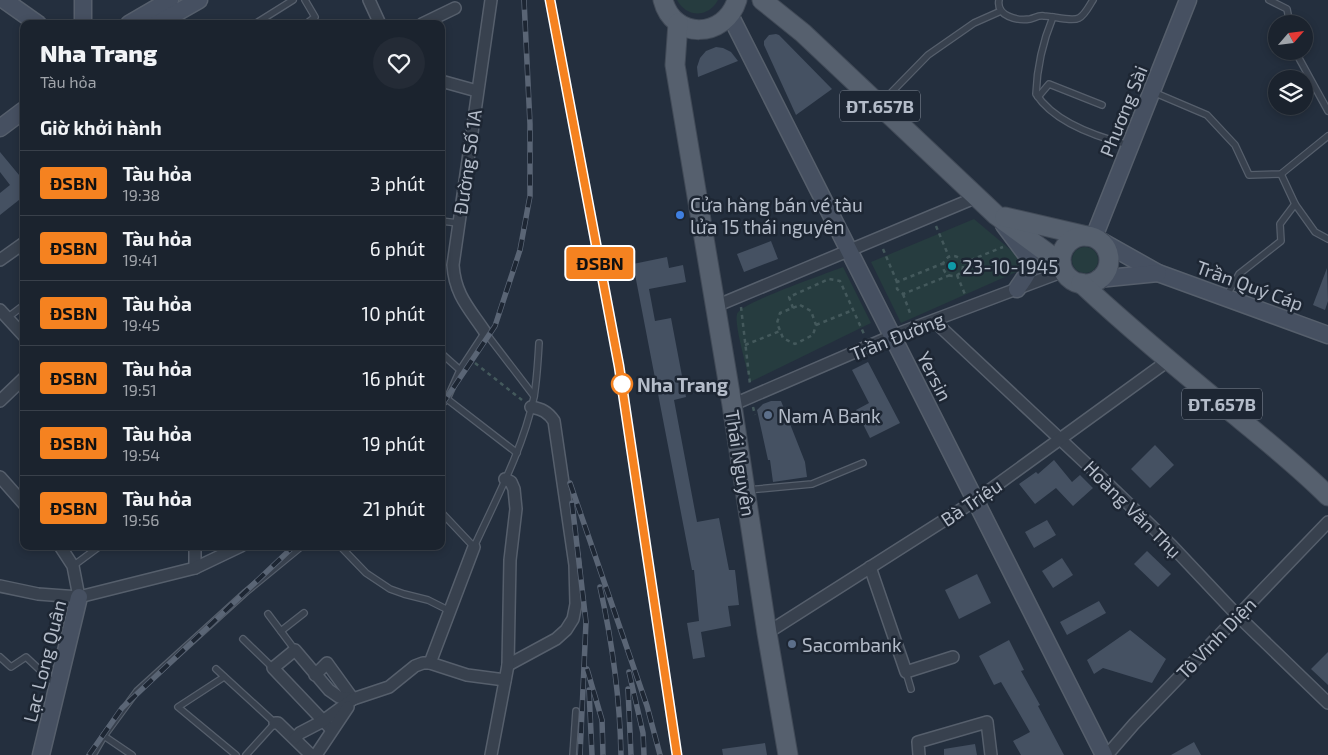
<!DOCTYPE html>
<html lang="vi">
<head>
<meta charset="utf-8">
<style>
  :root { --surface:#1b232e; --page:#242b36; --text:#f1f3f6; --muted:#a0a4aa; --line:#39404a }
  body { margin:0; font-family:"Exo 2",sans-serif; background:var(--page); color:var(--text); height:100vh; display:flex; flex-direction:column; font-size:19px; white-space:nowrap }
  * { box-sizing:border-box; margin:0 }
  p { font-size:16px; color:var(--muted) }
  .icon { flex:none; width:28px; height:28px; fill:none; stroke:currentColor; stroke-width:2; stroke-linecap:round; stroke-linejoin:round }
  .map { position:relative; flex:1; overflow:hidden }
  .drawer { position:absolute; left:20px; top:20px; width:425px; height:530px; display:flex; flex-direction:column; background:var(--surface); border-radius:10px; box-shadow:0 2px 8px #0003,0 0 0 1px var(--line) }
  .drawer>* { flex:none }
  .badge { padding:0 10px; border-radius:4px; font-size:18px; line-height:32px }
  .needle { width:32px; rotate:62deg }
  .buttons { position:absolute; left:1268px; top:15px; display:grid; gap:10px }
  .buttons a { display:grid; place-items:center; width:45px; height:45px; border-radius:50%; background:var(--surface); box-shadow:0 2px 8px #0003,0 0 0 1px var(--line); font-size:25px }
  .map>.badge { position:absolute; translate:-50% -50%; box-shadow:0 0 0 2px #fff }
  h2 { padding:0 20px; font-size:19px; line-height:45px }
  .round { display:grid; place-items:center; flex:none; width:52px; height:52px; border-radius:26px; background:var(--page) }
  .overview { display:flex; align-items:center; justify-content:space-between; height:85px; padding:0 20px }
  h1 { font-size:24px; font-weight:800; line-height:38px }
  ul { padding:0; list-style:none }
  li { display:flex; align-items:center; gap:15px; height:65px; padding:0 20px; border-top:1px solid var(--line) }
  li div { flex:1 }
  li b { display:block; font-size:19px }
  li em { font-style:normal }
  li .badge { min-width:55px; font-weight:700; text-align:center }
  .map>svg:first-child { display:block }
</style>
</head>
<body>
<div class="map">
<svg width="1328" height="755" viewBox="0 0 1328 755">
  <rect width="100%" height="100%" fill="#242f3e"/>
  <g fill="#263c3f">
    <path d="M677 0H718C708 18 687 18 677 0Z"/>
    <path d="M974 219 1030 266 901 323 871 262Z"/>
    <circle cx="1085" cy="260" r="13"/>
    <path d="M843 267 871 323 750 382C747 368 734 325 737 314 740 303 828 273 843 267Z"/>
  </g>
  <g fill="#455162">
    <path d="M776 34 779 35 832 89 796 115 764 45V41L769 35Z"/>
    <path d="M716 47 723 48 731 52 738 61 698 77 697 67 700 58 706 51Z"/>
    <path d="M0 152 24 181V196L0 215V193L10 185 0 172Z"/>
    <path d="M771 241 778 259 744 272 737 254Z"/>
    <path d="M667 257 669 268 683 265 686 282 649 289 655 321 671 318 686 397 674 400 697 522 719 518 729 570H735L739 605 728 606 731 626 701 632 705 657 693 659 687 623 699 621 694 570H692L633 264Z"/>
    <path d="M1327 268 1328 301 1325 310 1313 305Z"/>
    <path d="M868 362 900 423 870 438 856 410 869 403 852 370Z"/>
    <path d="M771 401H781L805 462 807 477 773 482 770 460H768L757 410 763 404Z"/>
    <path d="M1155 445 1174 465 1150 488 1131 469Z"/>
    <path d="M1054 460 1072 482 1080 475 1093 488 1073 506 1056 488 1035 504 1019 484 1036 472 1038 474Z"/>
    <path d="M1047 520 1056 535 1034 548 1025 532Z"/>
    <path d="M1147 551 1171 574 1158 587 1134 564Z"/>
    <path d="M1062 558 1073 575 1053 588 1042 571Z"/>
    <path d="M977 574 991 603 959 619 945 590Z"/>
    <path d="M1099 601 1106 613 1067 635 1060 622Z"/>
    <path d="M1130 630 1166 659 1152 683 1103 668 1094 674 1087 660Z"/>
    <path d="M1009 640 1024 670 1021 671 1040 705 1038 706 1064 755H1021L1013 741 1030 732 1001 682 994 685 979 656Z"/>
    <path d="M1328 652V685L1311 669Z"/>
    <path d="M1194 742 1201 755H1171Z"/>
    <path d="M765 743 767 755H723L722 749Z"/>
    <path d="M975 744 977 755H944V749Z"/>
  </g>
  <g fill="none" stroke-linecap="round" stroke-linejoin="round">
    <defs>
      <g id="lane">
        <path d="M305 0 315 17 306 24"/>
        <path d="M999 0C996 16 1017 21 1030 19 1035 18 1038 15 1044 16 1053 16 1072 22 1079 18 1085 15 1089 6 1093 0"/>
        <path d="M1269 0 1287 9 1290 24"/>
        <path d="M1053 17C1043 41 1037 67 1036 94 1054 122 1097 137 1129 145"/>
        <path d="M259 24 258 22 293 0"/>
        <path d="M1295 51 1328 111"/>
        <path d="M1153 92 1207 115 1235 145 1249 175 1281 174 1328 136"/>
        <path d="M1038 97 1049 84 1102 105"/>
        <path d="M882 102 928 55 974 23 1001 11"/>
        <path d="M1281 174 1295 204 1315 232 1328 239"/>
        <path d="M441 221 458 223"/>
        <path d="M1227 295 1239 274 1281 241 1280 224 1295 204"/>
        <path d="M7 318 24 305"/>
        <path d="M441 353 460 370"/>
        <path d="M447 399 517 453"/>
        <path d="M441 405 447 399 460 370 485 332 534 396"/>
        <path d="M747 490 812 484 863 463"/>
        <path d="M441 512 474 547C496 499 523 449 534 397 537 379 538 361 539 343"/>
        <path d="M340 546 366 573 390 589 404 594 428 600 450 611"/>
        <path d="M73 566 100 546"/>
        <path d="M268 614 295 650"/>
        <path d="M281 631 304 613"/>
        <path d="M243 639 273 668"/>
        <path d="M0 657 11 667 26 657 56 685"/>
        <path d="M216 669 275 723 246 755"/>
        <path d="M906 672 911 689"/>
        <path d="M224 677 178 707 236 755"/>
        <path d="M104 736 132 755"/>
        <path d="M93 755 104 736 137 691 246 592 302 546"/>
        <path d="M573 755 576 711"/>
      </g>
      <g id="street">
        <path d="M369 0 380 24"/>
        <path d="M422 24 455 8"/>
        <path d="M441 81 477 91"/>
        <path d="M0 260 24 243"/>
        <path d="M716 306 977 197"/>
        <path d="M0 310 24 336"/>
        <path d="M934 321 1108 484 1172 546 1237 615 1328 703"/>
        <path d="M485 332C469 308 455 295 453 265L491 0"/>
        <path d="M0 401 24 378"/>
        <path d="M732 405 892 336 1064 271"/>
        <path d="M0 477 24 504"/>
        <path d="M60 546 73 566 79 597"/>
        <path d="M870 567 906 672 953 657"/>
        <path d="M195 568V546"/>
        <path d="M0 586 38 594 79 597 195 568 241 546"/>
        <path d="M767 633 976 500 1169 360"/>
        <path d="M430 663 474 547"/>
        <path d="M508 665 556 639 566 630 573 619 576 604 575 565 554 421C548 412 542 409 531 407"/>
        <path d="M315 675 327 663 353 699"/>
        <path d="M275 723H278L311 755"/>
        <path d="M332 730 273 668 295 650 329 690 339 697 353 699"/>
        <path d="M295 738 300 733 323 721 353 699 389 687 415 666 423 663H430L467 675 505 680"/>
        <path d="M316 755 348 707"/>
        <path d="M491 755 508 665 510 560 516 509 514 489 511 482 505 479"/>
        <path d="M919 755 918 742 987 722 991 755"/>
        <path d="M1107 755 1134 724 1328 522"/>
      </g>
      <g id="secondary">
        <path d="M4 0 38 24"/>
        <path d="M83 0V24"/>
        <path d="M1188 0 1094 237 1158 273 1328 335"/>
        <path d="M730 15 1104 755"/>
        <path d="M129 24 170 0"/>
        <path d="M157 24 199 0"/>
        <path d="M0 128 24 110"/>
        <path d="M1004 225 1028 257C1033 270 1024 278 1017 289"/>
        <path d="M1098 279 1158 273"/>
        <path d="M41 755 79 597"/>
      </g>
      <g id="primary">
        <path d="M663 0C673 40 725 39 737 0"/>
        <path d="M762 0 803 33 996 215 1061 263"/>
        <path d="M678 23 675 65 732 405 767 633 788 755"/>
        <path d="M1005 217 1087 236"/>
        <circle cx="1085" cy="260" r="24"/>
        <path d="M1081 283C1129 328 1179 369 1230 411 1263 438 1297 465 1328 496"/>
      </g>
    </defs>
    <use href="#lane" stroke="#565f6c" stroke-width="8"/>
    <use href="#street" stroke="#565f6c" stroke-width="14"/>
    <use href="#secondary" stroke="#565f6c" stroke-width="19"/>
    <use href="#primary" stroke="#414a57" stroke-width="21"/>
    <g stroke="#44595c" stroke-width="2.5" stroke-dasharray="4 4" stroke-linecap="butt">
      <path d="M936 226 949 257"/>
      <path d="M883 249 897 282"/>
      <circle cx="953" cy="266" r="10"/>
      <path d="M944 263 897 282V289L903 294 950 275"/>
      <path d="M963 263 1003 247"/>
      <path d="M957 275 966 297"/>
      <path d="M903 294 910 313"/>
      <path d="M800 305 811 311 816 325 813 335 795 344 783 338 777 323 780 313Z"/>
      <path d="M741 307 750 384"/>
      <path d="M793 308 789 297 829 279 840 281 864 334"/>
      <path d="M816 325 853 310"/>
      <path d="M745 345 780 331"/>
      <path d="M475 363 522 400"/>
      <path d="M753 407 755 415"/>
    </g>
    <use href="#lane" stroke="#38414e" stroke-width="5.5"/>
    <use href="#street" stroke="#38414e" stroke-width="11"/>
    <use href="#secondary" stroke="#465061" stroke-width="16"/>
    <use href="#primary" stroke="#56606e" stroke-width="19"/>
    <defs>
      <g id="rail">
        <path d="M550 0 619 366 677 755"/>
        <path d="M441 406 495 326 520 250 530 196V124L524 0"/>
        <path d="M570 483 647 706 660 755"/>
        <path d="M572 503 586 622 580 755"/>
        <path d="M600 587C612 641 620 699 621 755"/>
        <path d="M587 669 602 720 603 755"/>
        <path d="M629 672 643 733 644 755"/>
        <path d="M628 689 631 755"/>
        <path d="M589 690 592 755"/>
        <path d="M89 755 122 708 294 546"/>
      </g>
    </defs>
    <use href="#rail" stroke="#5a6575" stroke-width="5.5"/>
    <use href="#rail" stroke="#1d2633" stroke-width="4" stroke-dasharray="11" stroke-linecap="butt"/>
  </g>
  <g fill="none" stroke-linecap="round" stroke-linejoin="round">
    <defs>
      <path id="line" d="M550 0 619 366 677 755"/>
    </defs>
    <use href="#line" stroke="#fff" stroke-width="11"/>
    <use href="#line" stroke="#f58220" stroke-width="8"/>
  </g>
  <circle fill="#3f7fe0" stroke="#1d2633" stroke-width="2" cx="680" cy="215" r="5"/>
  <circle fill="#0f9aa8" stroke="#1d2633" stroke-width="2" cx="952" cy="266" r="5"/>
  <circle fill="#fff" stroke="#f58220" stroke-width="2.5" cx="622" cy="384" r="10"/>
  <g fill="#5c6f8a" stroke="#1d2633" stroke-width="2">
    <circle cx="768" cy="415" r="5"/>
    <circle cx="792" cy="644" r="5"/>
  </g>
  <g text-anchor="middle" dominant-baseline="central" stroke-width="5" stroke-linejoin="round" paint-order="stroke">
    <g fill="#1d2633" stroke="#878f9c" stroke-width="1">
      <rect x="840" y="90.5" width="80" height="31" rx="4"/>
      <rect x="1182" y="388.5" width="80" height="31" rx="4"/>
    </g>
    <g font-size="18" font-weight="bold" fill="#b4bcc9">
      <text x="880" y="106">ĐT.657B</text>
      <text x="1222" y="404">ĐT.657B</text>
    </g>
    <g font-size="19" fill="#b4bcc9" stroke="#1d2633">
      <text transform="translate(1123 111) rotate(-68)">Phương Sài</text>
      <text transform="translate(467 162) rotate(-82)">Đường Số 1A</text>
      <text transform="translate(1250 285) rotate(20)">Trần Quý Cáp</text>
      <text transform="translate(897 336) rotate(-22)">Trần Đường</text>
      <text transform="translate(935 376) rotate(63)">Yersin</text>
      <text transform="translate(741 463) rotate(81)">Thái Nguyên</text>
      <text transform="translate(971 502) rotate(-34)">Bà Triệu</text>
      <text transform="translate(1133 509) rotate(45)">Hoàng Văn Thụ</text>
      <text transform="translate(1216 638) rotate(-46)">Tô Vĩnh Diện</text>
      <text transform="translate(44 661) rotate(-76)">Lạc Long Quân</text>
    </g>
    <g font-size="19" fill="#b4bcc9" stroke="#1d2633" text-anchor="start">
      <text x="690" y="204">Cửa hàng bán vé tàu<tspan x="690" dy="22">lửa 15 thái nguyên</tspan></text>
      <text x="962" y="266">23-10-1945</text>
      <text x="778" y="415">Nam A Bank</text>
      <text x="802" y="644">Sacombank</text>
    </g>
    <g font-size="19" font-weight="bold" fill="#b4bcc9" stroke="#1d2633" text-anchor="start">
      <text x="637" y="384">Nha Trang</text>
    </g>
  </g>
</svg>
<div class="buttons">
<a><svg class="needle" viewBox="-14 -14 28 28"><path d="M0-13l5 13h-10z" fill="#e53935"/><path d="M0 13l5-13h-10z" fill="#a0a4aa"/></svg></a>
<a><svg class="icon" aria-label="layers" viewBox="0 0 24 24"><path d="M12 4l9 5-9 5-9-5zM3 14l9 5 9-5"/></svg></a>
</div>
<b class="badge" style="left:600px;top:263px;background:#f58220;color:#111">ĐSBN</b>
<section class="drawer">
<div class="overview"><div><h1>Nha Trang</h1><p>Tàu hỏa</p></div><a class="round"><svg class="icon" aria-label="heart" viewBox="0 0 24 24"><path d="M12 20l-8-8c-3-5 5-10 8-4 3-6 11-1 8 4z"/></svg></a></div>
<h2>Giờ khởi hành</h2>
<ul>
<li><span class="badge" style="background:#f58220;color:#111">ĐSBN</span><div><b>Tàu hỏa</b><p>19:38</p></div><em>3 phút</em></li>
<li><span class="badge" style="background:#f58220;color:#111">ĐSBN</span><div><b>Tàu hỏa</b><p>19:41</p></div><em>6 phút</em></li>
<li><span class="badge" style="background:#f58220;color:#111">ĐSBN</span><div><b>Tàu hỏa</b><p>19:45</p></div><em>10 phút</em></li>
<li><span class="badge" style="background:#f58220;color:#111">ĐSBN</span><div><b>Tàu hỏa</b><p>19:51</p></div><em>16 phút</em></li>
<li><span class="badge" style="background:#f58220;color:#111">ĐSBN</span><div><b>Tàu hỏa</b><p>19:54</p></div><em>19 phút</em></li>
<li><span class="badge" style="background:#f58220;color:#111">ĐSBN</span><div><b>Tàu hỏa</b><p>19:56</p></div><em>21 phút</em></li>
</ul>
</section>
</div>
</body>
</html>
